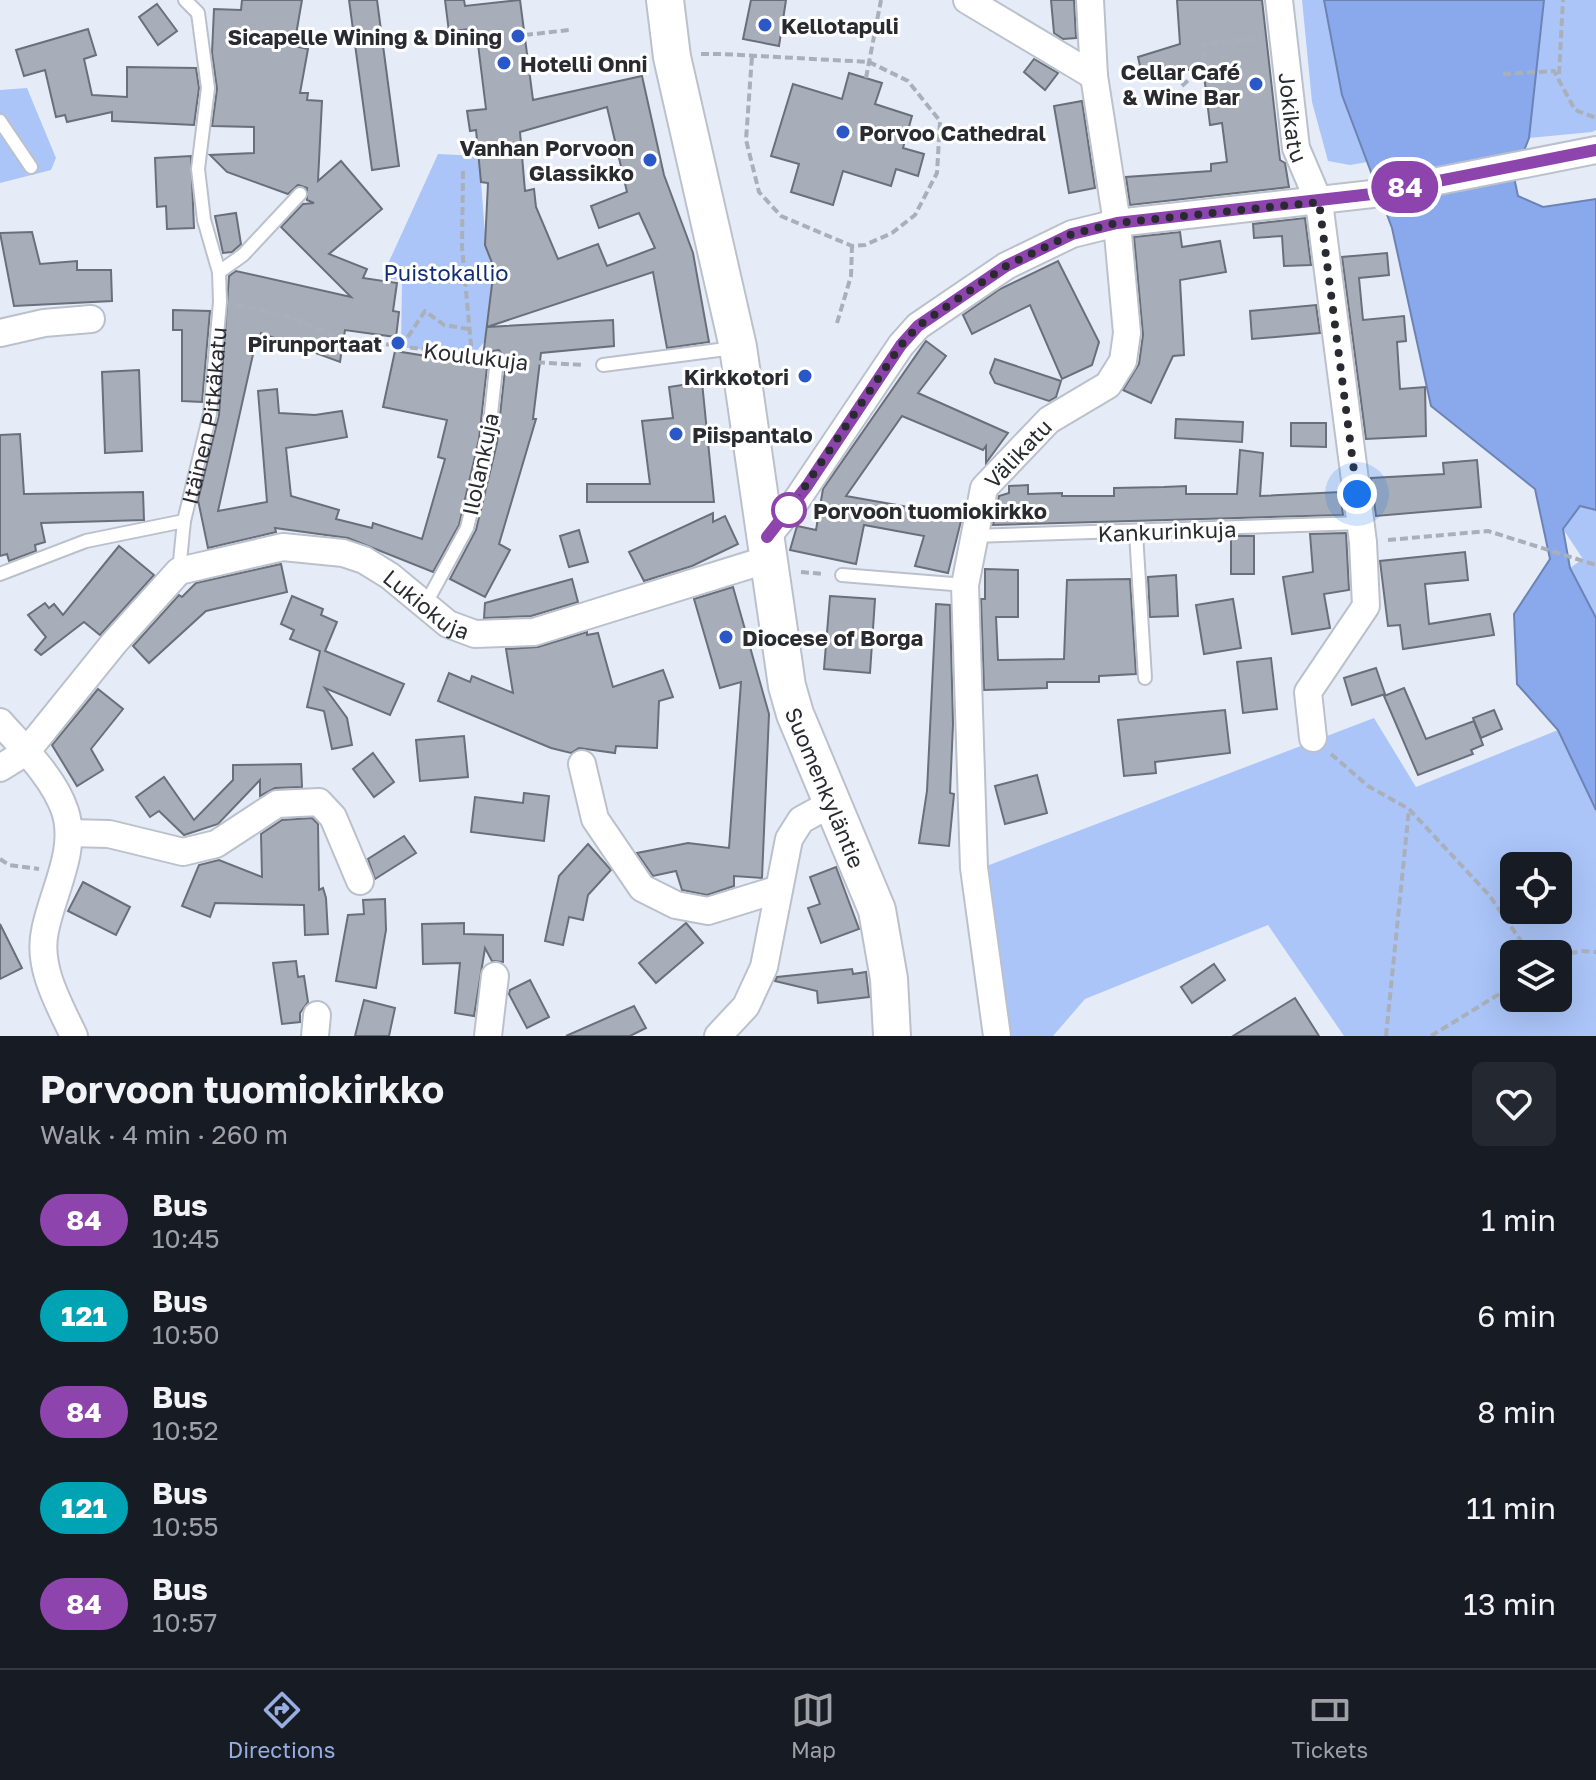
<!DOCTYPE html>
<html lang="en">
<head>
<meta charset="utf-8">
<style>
  :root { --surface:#171b24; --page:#242831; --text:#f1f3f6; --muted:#9ea1a6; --line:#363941; --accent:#98ade1 }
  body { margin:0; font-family:"Golos Text",sans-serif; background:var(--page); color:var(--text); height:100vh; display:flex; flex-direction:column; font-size:30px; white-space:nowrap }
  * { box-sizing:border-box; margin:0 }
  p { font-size:26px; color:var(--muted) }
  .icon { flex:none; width:44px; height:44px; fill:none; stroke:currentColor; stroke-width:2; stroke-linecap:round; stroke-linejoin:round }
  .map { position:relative; height:1036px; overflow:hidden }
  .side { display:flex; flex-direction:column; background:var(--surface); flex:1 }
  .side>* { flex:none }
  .badge { padding:0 16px; border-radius:26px; font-size:28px; line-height:52px }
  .controls { position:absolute; left:1500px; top:852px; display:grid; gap:16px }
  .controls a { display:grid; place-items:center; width:72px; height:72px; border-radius:12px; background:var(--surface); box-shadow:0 8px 32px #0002; font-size:40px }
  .you { position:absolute; width:40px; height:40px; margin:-20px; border:6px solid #fff; border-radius:50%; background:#1a73e8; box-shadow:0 0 0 12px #1a73e833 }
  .map>.badge { position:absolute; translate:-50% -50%; box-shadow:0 0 0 4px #fff }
  .round { display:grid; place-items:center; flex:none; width:84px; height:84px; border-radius:12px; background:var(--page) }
  .headline { display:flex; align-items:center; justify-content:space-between; height:136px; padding:0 40px }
  h1 { font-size:38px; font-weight:700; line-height:60px }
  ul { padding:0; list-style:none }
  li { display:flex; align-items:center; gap:24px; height:96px; padding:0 40px }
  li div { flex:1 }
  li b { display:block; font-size:30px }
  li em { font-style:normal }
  li .badge { min-width:88px; font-weight:700; text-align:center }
  .dock { display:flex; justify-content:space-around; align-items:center; height:112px; border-top:2px solid var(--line); background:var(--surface); font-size:22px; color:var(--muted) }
  .dock a { display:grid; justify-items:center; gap:4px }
  .dock .active { color:var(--accent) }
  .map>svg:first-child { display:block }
</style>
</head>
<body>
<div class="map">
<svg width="1596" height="1036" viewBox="0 0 1596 1036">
  <rect width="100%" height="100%" fill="#e5ecf8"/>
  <g fill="#abc5f9" fill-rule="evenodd">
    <path d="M1302 0H1324L1342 95 1367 162 1350 165 1328 161 1312 102Z"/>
    <path d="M1544 0H1596V130L1592 132 1529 138Z"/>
    <path d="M27 88 56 158 51 170 0 183V90Z"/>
    <path d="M438 154 479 156 486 247 495 270 485 341 472 356 401 347 402 281 382 277Z"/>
    <path d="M1580 506 1596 510V618L1570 568 1583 559 1563 529Z"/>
    <path d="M1374 718 1416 787 1558 730 1596 810V1036H1344L1268 925 1085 999 1053 1036H1011L984 867ZM1514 866H1558V910H1514ZM1514 954H1558V998H1514Z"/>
  </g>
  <path fill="#89a9ec" stroke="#6c83b4" stroke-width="2" d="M1324 0H1544L1529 138 1514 177 1518 196 1543 207 1596 199V510L1580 506 1563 529 1570 568 1596 618V810L1558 730 1517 684 1514 614 1550 559 1535 489 1431 406 1392 228 1342 95Z"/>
  <g fill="#a8aeb9" stroke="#6a6f7a" stroke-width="2" fill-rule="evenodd">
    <path d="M242 0H302L294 46 308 49 300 93H308L307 100 322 101 318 181 341 161 382 209 329 254 367 269 363 278 397 283 393 311 399 312 396 337 345 330 340 362 261 333 260 341H256L218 511 267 502 258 391 277 389 279 413 315 415 342 411 347 437 286 448 291 496 339 510 336 519 372 528 373 523 422 539 445 459 438 457 447 420 383 407 395 351 482 365 494 268 485 245 488 183 481 182 476 130 470 131 467 111 486 109 476 28 449 32 445 0H464L465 6 520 0 533 100 642 76 664 175 693 253 709 342 667 348 653 272 487 327 613 320 614 346 541 353 533 419H536L499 544 510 550 485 597 450 579 476 530 497 443 506 360 499 350 493 351 488 358 479 439 459 525 433 572 348 538 275 528 276 532 208 548 198 500 219 415 229 276 236 271 351 297 281 227 303 204 314 203 307 200V188L298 185 288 194 227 172 210 155 254 153V127L212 126 217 89 212 53 214 9 241 10ZM607 107 627 192 591 206 599 228 639 213 655 248 607 266 598 244 558 259 536 207 534 189 525 191 520 132Z"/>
    <path d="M349 0H377L399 166 372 170Z"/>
    <path d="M751 0H786L779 46 743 39Z"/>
    <path d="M1051 0H1074L1076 38 1063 39 1054 33Z"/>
    <path d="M1177 0H1262L1280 160 1285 163 1289 187 1130 205 1126 177 1211 171V164L1227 162 1222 123 1210 125 1203 67 1143 79 1138 57 1180 44Z"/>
    <path d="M157 4 177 31 158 45 139 17Z"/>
    <path d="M88 29 96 55 84 59 92 95 127 97V67L196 68 199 88 194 125 112 121V112L67 122 65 115 56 117 45 70 24 76 16 50Z"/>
    <path d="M1034 59 1058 73 1045 90 1024 72Z"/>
    <path d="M849 73 882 83 875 104 912 116 903 148 924 154 918 176 896 169 891 186 843 171 833 205 791 192 799 164 771 156 793 84 842 99Z"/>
    <path d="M1082 101 1095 188 1069 193 1054 106Z"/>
    <path d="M191 156 194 228 167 229 166 206 157 207 155 158Z"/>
    <path d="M236 213 241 244 232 252 223 253 215 216Z"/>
    <path d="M1305 218 1311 265 1284 266 1282 236 1254 238 1253 224Z"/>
    <path d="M32 232 40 264 77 261V270H111L112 301 14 306 0 233Z"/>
    <path d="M1180 232 1182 247 1220 241 1226 272 1180 280 1184 355 1173 356 1151 403 1123 390 1139 364 1143 335 1134 237Z"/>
    <path d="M1387 253 1389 275 1359 278 1363 320 1404 316 1406 341 1397 342 1400 389 1425 387 1426 436 1366 439 1342 257Z"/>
    <path d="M1058 261 1099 342 1092 365 1062 379 1030 305 972 334 963 315 1000 289Z"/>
    <path d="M1316 305 1320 333 1252 339 1250 311Z"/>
    <path d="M173 310 210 311 202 402 182 401V330H173Z"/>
    <path d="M926 341 946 356 918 393 1008 433 986 463V446L983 450 902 416 846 496 931 511 932 509 962 517 948 573 915 566 924 536 864 525 856 564 790 550 797 526 816 530 823 489Z"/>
    <path d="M995 359 1061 381 1056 397 1049 401 995 383 990 373Z"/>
    <path d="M139 370 142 451 105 453 102 372Z"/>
    <path d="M702 382 714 502H587V484H650L642 421 673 418 669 387Z"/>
    <path d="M1176 419 1243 422 1242 442 1175 438Z"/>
    <path d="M1291 423H1326V447L1291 446Z"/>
    <path d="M20 434 24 494 143 492 144 520 41 523 45 542 35 545 36 551 9 561 7 554 0 556V435Z"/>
    <path d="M1240 450 1263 453 1260 496 1340 492 1343 515 993 525 999 496 1009 493V486L1028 485V494L1062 493V496H1114V488L1164 487 1186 486V494H1237Z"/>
    <path d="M1477 460 1481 507 1376 516 1371 478 1444 474 1443 463Z"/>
    <path d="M713 513V522L725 516 738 544 692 566 644 581 629 552Z"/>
    <path d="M579 530 588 562 569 567 560 536Z"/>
    <path d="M1346 533 1349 590 1324 594 1330 628 1292 634 1283 577 1313 572 1310 534Z"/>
    <rect x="1231" y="536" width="23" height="38"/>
    <path d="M119 546 154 575 100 635 84 622 41 655 35 650 46 637 28 615 45 603 49 608 54 604 63 615Z"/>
    <path d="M1465 552 1468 580 1425 584 1429 624 1490 614 1494 635 1403 649 1400 625 1388 626 1380 561Z"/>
    <path d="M281 564 287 592 206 611 149 663 133 646 179 595 182 597 196 583Z"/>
    <path d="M985 569 1018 570V617H996L998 660 1064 659 1067 580 1130 579 1136 674 1099 676V682H1047V688L984 690 981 599H985Z"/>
    <path d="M1176 575 1178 616 1150 617 1148 577Z"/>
    <path d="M572 579 578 602 531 616 484 618 485 603Z"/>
    <path d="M733 587 769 714 762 878 734 876V886L707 895 682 890 676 871 653 876 637 853 688 843 729 848 741 682 720 688 694 599Z"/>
    <path d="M292 596 323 609 321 615 337 622 325 651 404 684 390 715 325 688 347 718 352 745 332 749 324 711 307 707 320 651 290 639 294 630 281 624Z"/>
    <path d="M830 596 875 599 870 673 824 669Z"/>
    <path d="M1233 599 1241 648 1204 654 1196 605Z"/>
    <path d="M936 604 950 605 953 724 950 793 954 794 949 846 919 843 927 791Z"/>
    <path d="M587 632V635L598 633 613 687 663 670 673 697 659 701 657 748 616 746 615 753 579 748 571 753 551 748 438 701 449 673 470 682 472 676 513 693 506 649 538 647Z"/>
    <path d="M1271 658 1277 709 1243 713 1237 662Z"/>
    <path d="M1376 668 1385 694 1352 705 1344 678Z"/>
    <path d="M1404 688 1426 739 1474 721 1483 745 1471 750 1473 754 1418 775 1384 696Z"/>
    <path d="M98 689 123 709 91 749 103 770 77 786 52 745Z"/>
    <path d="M1225 710 1230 753 1155 762 1156 773 1124 776 1118 720Z"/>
    <path d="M1494 710 1502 729 1481 738 1473 718Z"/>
    <path d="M464 736 468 777 420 781 416 740Z"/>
    <path d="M373 753 394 782 374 797 353 769Z"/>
    <path d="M301 764 302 787 275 788 260 796V780L218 824 184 835 159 811 150 817 136 797 164 777 194 820 233 780V765Z"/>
    <path d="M1037 775 1047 813 1005 824 995 786Z"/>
    <path d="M524 793 549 796 544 841 471 832 475 797 523 803Z"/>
    <path d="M312 818 318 824 319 890 323 888 326 898 328 934 305 935 304 905 215 903 210 917 182 906 199 865 219 860 262 877 261 834 282 820Z"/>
    <path d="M404 836 416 853 375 879 368 859Z"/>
    <path d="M588 844 611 870 588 895 583 920 569 917 563 945 545 941 559 876Z"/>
    <path d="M836 867 859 929 821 943 808 908 820 904 810 877Z"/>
    <path d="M83 882 130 907 116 935 68 911Z"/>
    <path d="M385 899 386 930 376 988 336 981 348 915 364 914 363 900Z"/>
    <path d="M464 923V934L503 935V962L492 961 485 948 474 1016 455 1013 460 963 423 964 422 924Z"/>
    <path d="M686 923 703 943 656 983 639 963Z"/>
    <path d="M0 924 22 968 0 979Z"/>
    <path d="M296 961 298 977 304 976 308 1002 300 1013V1022L282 1024 273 963Z"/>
    <path d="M1214 964 1225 980 1192 1003 1181 987Z"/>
    <path d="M852 969 853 974 866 972 869 997 818 1003 817 991 775 981 777 977Z"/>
    <path d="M530 980 549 1017 527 1028 509 994 510 990Z"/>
    <path d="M1295 998 1319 1036H1233Z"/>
    <path d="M364 1000 395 1008 389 1036H355Z"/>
    <path d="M634 1006 646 1028 630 1036H566Z"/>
  </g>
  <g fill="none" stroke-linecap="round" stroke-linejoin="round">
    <defs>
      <g id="lane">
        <path d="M0 121 31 167"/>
        <path d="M219 272 243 255 300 194"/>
        <path d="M603 365 734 348"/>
        <path d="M1136 533 1145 678"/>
        <path d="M972 536 1361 523"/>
        <path id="s1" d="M179 571 184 521 210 414 220 302 219 272 204 220 198 169 208 88 198 13 185 0"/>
        <path d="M0 574 86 541 184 521"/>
        <path d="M842 575 965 585"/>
        <path d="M424 607 467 528 488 441 497 359"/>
      </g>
      <g id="street">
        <path d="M967 0 1094 76"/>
        <path id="s2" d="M1279 0 1296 148 1319 202 1363 542 1366 606 1308 692 1313 738"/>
        <path d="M0 333 44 323 91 319"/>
        <path d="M767 537 794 504 901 345 918 326 1006 266 1072 234 1117 223 1372 194 1596 150"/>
        <path d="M0 722C23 748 54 778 65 811 78 850 52 893 45 931 37 967 59 1004 74 1036"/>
        <path d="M582 764 595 819 642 888 676 905 708 911 779 889"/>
        <path id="s3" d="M0 768 26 752 114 643 179 571 283 547 343 553 364 560 390 576 448 624 475 634 534 632 769 559"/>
        <path d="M69 833 109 834 183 852 216 844 277 804 319 802 333 817 360 881"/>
        <path d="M315 1036 317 1015"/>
        <path d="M488 1036 495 976"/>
        <path d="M718 1036 746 1006 764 967 789 839 801 820 832 803"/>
        <path id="s4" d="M997 1036 974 868 965 585 984 488 1049 420 1108 385 1123 361 1127 333 1117 223 1094 76 1090 0"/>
      </g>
      <g id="secondary">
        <path id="s5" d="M665 0 672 57 738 347 787 686 795 714 877 910 889 979 892 1036"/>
      </g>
    </defs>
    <use href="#lane" stroke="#bbc1cc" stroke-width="16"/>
    <use href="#street" stroke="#bbc1cc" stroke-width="30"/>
    <use href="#secondary" stroke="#bbc1cc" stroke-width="40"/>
    <g stroke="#aab0b9" stroke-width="4" stroke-dasharray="8 4" stroke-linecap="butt">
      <path d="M525 35 569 30"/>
      <path d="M701 54H722L869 62 908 81 940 121 937 173 915 215 892 233 865 245 852 246 781 216 759 192 746 140 752 56"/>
      <path d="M1503 74 1554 71 1575 110 1596 118"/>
      <path d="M1559 74 1563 0"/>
      <path d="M866 78 881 0"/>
      <path d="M1182 86 1205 64 1203 44 1261 38"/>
      <path d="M463 171 462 247 472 356"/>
      <path d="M236 305 289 317 340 338 481 357"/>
      <path d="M837 323 851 276 852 246"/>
      <path d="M401 347 425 311 444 325 469 329"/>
      <path d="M513 361 584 365"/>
      <path d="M1388 540 1488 531 1596 565"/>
      <path d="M801 572 824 574"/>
      <path d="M1331 754 1368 786 1409 809 1489 895 1521 941 1536 954"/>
      <path d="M0 859 9 865 39 869"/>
      <path d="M1558 956 1581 951 1596 952"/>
      <path d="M1386 1036 1409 809"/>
      <path d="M1431 1036 1514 985"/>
    </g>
    <use href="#lane" stroke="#fff" stroke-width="12"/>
    <use href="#street" stroke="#fff" stroke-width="26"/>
    <use href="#secondary" stroke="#fff" stroke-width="36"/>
  </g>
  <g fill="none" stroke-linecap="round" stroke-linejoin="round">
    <defs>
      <path id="line" d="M767 537 807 486 901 345 918 326 1006 266 1072 234 1117 223 1372 194 1596 150"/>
    </defs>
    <use href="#line" stroke="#fff" stroke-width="18"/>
    <use href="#line" stroke="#8e44ad" stroke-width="12"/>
    <path stroke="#292b30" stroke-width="8" stroke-dasharray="0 14.4" d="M789 510 901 345 918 326 1006 266 1072 234 1117 223 1319 202 1357 494"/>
  </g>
  <g fill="#2b58c7" stroke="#fff" stroke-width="3">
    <circle cx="765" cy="25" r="8"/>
    <circle cx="518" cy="36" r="8"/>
    <circle cx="504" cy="63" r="8"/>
    <circle cx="1256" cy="84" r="8"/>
    <circle cx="843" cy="132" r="8"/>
    <circle cx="650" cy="160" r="8"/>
    <circle cx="398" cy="343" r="8"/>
    <circle cx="805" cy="376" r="8"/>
    <circle cx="676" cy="434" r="8"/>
    <circle cx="726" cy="637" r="8"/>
  </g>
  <circle fill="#fff" stroke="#8e44ad" stroke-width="4" cx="789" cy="510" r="16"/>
  <g text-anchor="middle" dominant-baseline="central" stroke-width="6" stroke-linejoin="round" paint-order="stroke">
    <g font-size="22" font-weight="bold" fill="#292b30" stroke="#fff" text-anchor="start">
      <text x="781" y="25">Kellotapuli</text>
      <text x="502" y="36" text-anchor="end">Sicapelle Wining &amp; Dining</text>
      <text x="520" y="63">Hotelli Onni</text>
      <text x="1240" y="71" text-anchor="end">Cellar Café<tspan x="1240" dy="25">&amp; Wine Bar</tspan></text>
      <text x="859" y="132">Porvoo Cathedral</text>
      <text x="634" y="147" text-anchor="end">Vanhan Porvoon<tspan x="634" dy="25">Glassikko</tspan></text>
      <text x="382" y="343" text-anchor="end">Pirunportaat</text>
      <text x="789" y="376" text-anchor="end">Kirkkotori</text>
      <text x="692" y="434">Piispantalo</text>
      <text x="742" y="637">Diocese of Borga</text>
    </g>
    <g font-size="22" fill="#292b30" stroke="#fff">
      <text stroke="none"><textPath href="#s2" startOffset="118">Jokikatu</textPath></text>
      <text transform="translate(476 356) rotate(7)">Koulukuja</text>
      <text stroke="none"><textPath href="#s1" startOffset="158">Itäinen Pitkäkatu</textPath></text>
      <text stroke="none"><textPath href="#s4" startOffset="600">Välikatu</textPath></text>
      <text transform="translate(480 464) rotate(-78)">Ilolankuja</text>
      <text transform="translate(1167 531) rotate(-2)">Kankurinkuja</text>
      <text stroke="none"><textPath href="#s3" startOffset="534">Lukiokuja</textPath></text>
      <text stroke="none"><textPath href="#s5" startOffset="806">Suomenkyläntie</textPath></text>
    </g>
    <g font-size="22" fill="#0f2d78" stroke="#fff">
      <text x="446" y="272">Puistokallio</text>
    </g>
    <g font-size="22" font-weight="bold" fill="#292b30" stroke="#fff" text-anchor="start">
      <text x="813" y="510">Porvoon tuomiokirkko</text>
    </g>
  </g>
</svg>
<div class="controls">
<a><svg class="icon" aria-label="locate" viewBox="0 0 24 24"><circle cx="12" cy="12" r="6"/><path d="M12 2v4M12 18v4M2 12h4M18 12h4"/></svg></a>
<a><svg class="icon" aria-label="layers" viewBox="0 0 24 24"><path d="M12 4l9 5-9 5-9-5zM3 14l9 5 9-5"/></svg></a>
</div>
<div class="you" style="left:1357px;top:494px"></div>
<b class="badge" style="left:1405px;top:187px;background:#8e44ad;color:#fff">84</b>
</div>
<section class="side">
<div class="headline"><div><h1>Porvoon tuomiokirkko</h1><p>Walk · 4 min · 260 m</p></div><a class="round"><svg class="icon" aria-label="heart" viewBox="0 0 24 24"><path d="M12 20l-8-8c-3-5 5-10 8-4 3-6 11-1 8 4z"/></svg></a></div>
<ul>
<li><span class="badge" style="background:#8e44ad;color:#fff">84</span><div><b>Bus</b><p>10:45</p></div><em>1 min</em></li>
<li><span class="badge" style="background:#00a3b4;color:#fff">121</span><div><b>Bus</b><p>10:50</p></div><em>6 min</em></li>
<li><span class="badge" style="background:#8e44ad;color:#fff">84</span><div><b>Bus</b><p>10:52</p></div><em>8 min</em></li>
<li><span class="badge" style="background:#00a3b4;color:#fff">121</span><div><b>Bus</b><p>10:55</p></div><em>11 min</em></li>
<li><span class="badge" style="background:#8e44ad;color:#fff">84</span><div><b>Bus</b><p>10:57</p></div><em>13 min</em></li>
</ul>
</section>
<nav class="dock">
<a class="active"><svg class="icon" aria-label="directions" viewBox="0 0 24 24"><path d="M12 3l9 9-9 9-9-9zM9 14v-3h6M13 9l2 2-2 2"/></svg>Directions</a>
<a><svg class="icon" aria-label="map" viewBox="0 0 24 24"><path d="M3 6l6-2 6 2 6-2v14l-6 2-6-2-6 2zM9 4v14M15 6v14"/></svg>Map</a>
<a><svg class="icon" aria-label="tickets" viewBox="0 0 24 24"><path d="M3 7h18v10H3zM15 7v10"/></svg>Tickets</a>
</nav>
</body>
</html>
